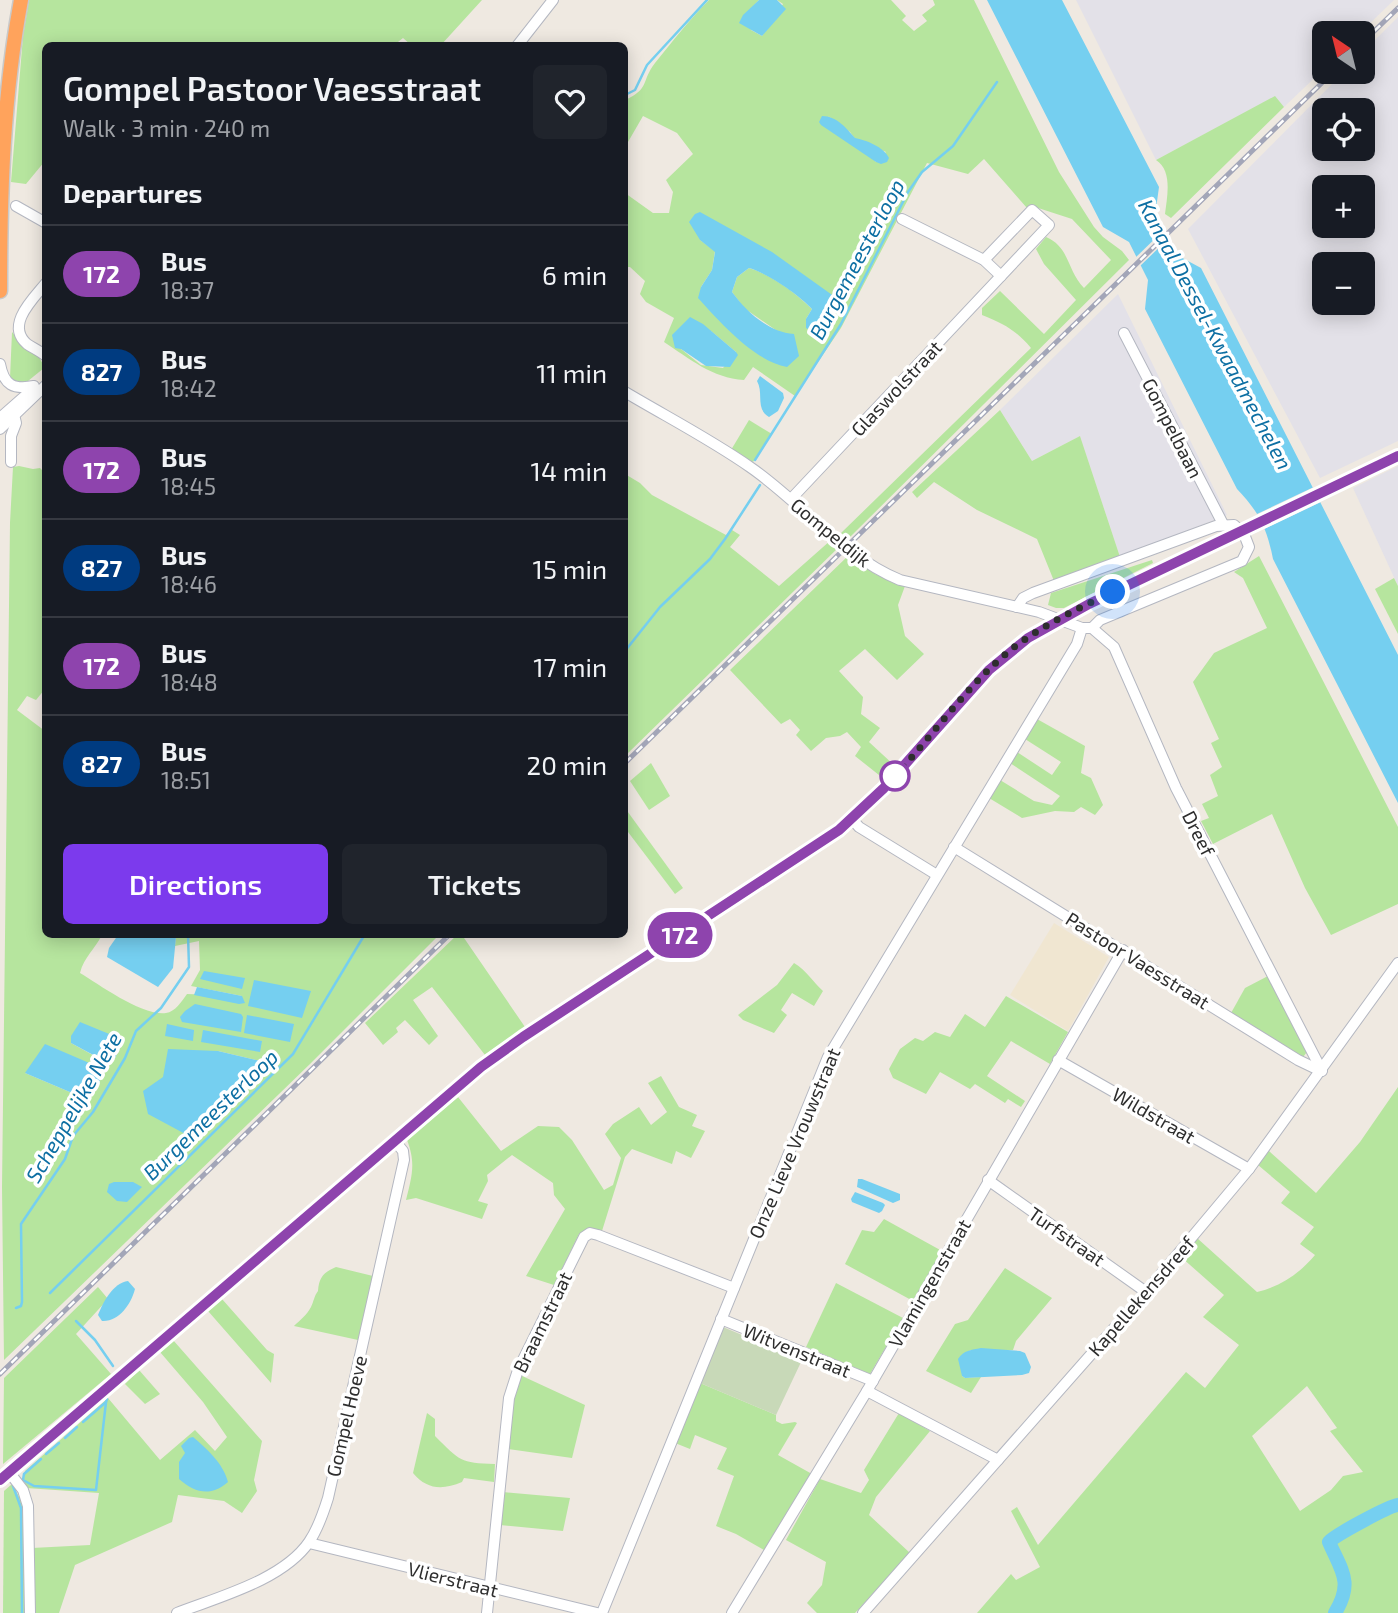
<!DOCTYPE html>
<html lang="en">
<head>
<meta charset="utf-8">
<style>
  :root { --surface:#171b24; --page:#20242c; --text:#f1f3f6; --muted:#9ea1a6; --line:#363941; --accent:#7c3aed }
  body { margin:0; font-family:"Exo 2",sans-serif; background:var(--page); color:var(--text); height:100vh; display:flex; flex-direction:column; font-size:26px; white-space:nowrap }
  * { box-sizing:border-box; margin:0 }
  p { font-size:23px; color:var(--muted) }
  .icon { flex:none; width:38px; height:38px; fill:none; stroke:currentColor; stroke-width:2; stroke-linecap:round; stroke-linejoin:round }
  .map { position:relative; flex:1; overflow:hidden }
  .side { position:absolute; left:42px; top:42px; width:586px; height:896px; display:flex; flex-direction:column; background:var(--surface); border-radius:10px; box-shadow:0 4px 18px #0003 }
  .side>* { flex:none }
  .badge { padding:0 14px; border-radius:23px; font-size:24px; line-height:46px }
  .needle { width:46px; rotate:325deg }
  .controls { position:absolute; left:1312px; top:21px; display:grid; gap:14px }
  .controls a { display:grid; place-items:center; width:63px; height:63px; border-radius:10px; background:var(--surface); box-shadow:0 4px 18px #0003; font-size:35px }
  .you { position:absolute; width:35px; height:35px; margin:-18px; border:5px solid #fff; border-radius:50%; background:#1a73e8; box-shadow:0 0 0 10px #1a73e833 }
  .map>.badge { position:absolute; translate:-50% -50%; box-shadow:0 0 0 4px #fff }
  h2 { padding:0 21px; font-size:26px; line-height:63px }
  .round { display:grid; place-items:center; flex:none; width:74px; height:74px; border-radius:10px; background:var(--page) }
  .overview { display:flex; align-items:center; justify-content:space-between; height:119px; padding:0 21px }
  h1 { font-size:33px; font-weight:600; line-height:52px }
  .primary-button { display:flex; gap:14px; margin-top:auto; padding:14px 21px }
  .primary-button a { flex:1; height:80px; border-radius:10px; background:var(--accent); color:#fff; font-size:28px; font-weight:600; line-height:80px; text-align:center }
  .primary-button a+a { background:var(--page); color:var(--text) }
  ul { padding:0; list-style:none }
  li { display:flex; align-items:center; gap:21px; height:98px; padding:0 21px; border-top:2px solid var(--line) }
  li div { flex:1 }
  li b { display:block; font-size:26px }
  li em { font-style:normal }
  li .badge { min-width:77px; font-weight:700; text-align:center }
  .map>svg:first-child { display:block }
</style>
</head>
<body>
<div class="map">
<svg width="1398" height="1613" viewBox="0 0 1398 1613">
  <rect width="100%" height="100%" fill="#efe9e1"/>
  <g fill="#e3e1e8" fill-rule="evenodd">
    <path d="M1076 0H1394L1360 33H1325V68L1284 107 1274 97 1156 160Z"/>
    <path d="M1398 17V441L1320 478 1188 229 1344 72H1363V52ZM1325 110H1363V149H1325ZM1363 187V226H1325V187ZM1325 264H1363V303H1325Z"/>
    <path d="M1118 294 1227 515 1120 557 1080 436 1032 461 1000 410Z"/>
    <path d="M1398 466V586L1353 488Z"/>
  </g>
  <path fill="#f0e6d1" d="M1054 923 1109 957 1068 1031 1010 995Z"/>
  <g fill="#b6e59e" fill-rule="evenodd">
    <path d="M29 0H482L441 45H411L403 38 393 46H46L45 161 26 184 11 182 23 36Z"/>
    <path d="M709 0H759L747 13 751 30 762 36 783 4 777 0H891L906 16 902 20 914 31 927 21 922 15 935 5 933 0H974L1059 172 1094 227 1103 237 1122 251 1129 260 848 539 841 533 1031 348C1016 330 1004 324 982 315V308L1000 291 1044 334 1076 300 1044 264 1036 249 1046 237C1070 247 1067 271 1084 288L1111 260 1072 219 1032 206 1027 208 984 159 968 174 927 163 841 328 795 396 753 367 744 380C712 378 690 359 664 342L674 318 646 302 640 294 645 281 630 267H625V193L653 213H669L673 192 666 180 693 154 677 133 643 116 628 142 625 140V100C650 89 641 81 655 63 672 42 690 19 709 0ZM828 116 850 132 855 139 886 152 876 162ZM700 240 835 297 806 319 812 309C796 293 770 274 749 268L737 277 732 292 744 308 780 333 701 287 712 270 715 251ZM711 331 736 352 723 368 701 365 681 349Z"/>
    <path d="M1275 96 1284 107 1171 218 1165 214C1167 197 1173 171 1156 160Z"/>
    <path d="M12 332C21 344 42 354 44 368L28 381 18 385 10 378Z"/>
    <path d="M1000 410 1032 461 1080 436 1120 557 1054 581 1037 539 977 510 934 482 917 498 912 492Z"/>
    <path d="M749 420 772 434 753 462 731 450Z"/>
    <path d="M19 466 33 469 40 468 45 473V689L36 700 27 696 17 710 45 731 46 934 102 935C95 949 84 957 80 973 100 985 142 1016 166 1013 175 1012 182 1001 187 994L242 996 191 986 200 970 199 941 175 946 176 937 172 935H439L310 1064 4 1360 2 1187 10 523 13 467ZM71 1043 120 1045 114 1061 109 1064ZM218 1051 264 1062V1063L236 1090ZM25 1073 104 1074 91 1096 84 1098Z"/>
    <path d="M625 474 640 483 652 495 726 535 732 530 740 535 730 547 779 586 831 540 839 547 625 756Z"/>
    <path d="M849 555 875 574 905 586 898 605 905 636 924 654 897 680 865 649 839 671 863 697 861 714 880 728 869 742 895 766 884 779 855 756 861 747 847 732 840 736 826 738 811 751 796 735 800 730 790 719 781 724 730 670Z"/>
    <path d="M1259 556 1398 827V904L1331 935 1305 888 1272 814 1213 844 1201 821 1209 818 1202 804 1218 796 1210 775 1222 767 1211 743 1219 739 1193 682 1214 653 1267 628 1243 578 1234 572Z"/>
    <path d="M1152 560 1153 563 1064 608H1056L1048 605 1051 593Z"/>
    <path d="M1394 578 1398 586V634L1375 589Z"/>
    <path d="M1037 719 1085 746 1081 773 1091 778 1103 805 1095 815 1081 807 1074 812 1055 811 1022 818 989 798 1000 780 1034 801 1052 805 1060 796 1010 763 1017 752 1052 775 1061 762 1025 739Z"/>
    <path d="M651 763 670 796 649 810 630 781Z"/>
    <path d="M625 808 683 888 675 894 625 828Z"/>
    <path d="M462 935 525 1027 485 1055 432 987 413 1000 438 1036 429 1045 405 1020 396 1028 398 1032 383 1045 365 1023 457 935Z"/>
    <path d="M794 963C807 971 812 981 823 991L814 1006 792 993 781 1010 787 1015 774 1033 743 1020 738 1015 777 985Z"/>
    <path d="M1268 976 1307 1052 1303 1057 1231 1013 1245 988Z"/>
    <path d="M1006 996 1068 1032 1050 1064 1011 1041 987 1076 1025 1101 1021 1107 1008 1099 1005 1103 975 1084 970 1089 940 1072 926 1094 893 1078 889 1069 900 1049 915 1038 923 1041 935 1032 950 1037 965 1014 985 1027Z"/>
    <path d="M661 1076 679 1107 697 1115 692 1126 705 1131 691 1158 676 1151 672 1164 632 1149 625 1157 602 1231 592 1228 579 1234 554 1285 526 1276 565 1209 554 1195 553 1183 512 1155 487 1175 488 1181 478 1201 488 1204 482 1219 416 1198 406 1200C412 1176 416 1163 407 1140L458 1097 501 1151 538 1126 559 1127 572 1140 604 1190 613 1185 621 1158 605 1134 613 1124 639 1107 651 1125 667 1112 648 1083Z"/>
    <path d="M1398 1087V1613H977L1011 1574 1016 1580 1040 1567 1011 1511 1017 1507 1038 1545 1186 1372 1205 1388 1239 1345 1203 1317 1224 1295 1181 1257 1197 1238 1257 1292C1281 1286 1299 1274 1315 1255L1300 1244 1314 1227 1281 1203 1290 1192 1258 1165 1269 1151 1316 1193 1360 1142ZM1307 1386 1337 1428 1330 1431 1363 1472 1343 1476 1331 1490 1300 1511 1252 1436Z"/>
    <path d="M884 1219 942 1251 913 1301 845 1264 862 1230 874 1232Z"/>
    <path d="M336 1267 373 1276 358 1340 294 1326C300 1320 307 1315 311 1307 314 1301 314 1296 318 1291 319 1277 324 1272 336 1267Z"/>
    <path d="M1005 1268 1052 1298 1016 1341 1013 1350H970L962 1376 965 1378 981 1377 971 1393 926 1371 955 1324 968 1320Z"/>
    <path d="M836 1283 903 1318 870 1374 806 1347Z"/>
    <path d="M98 1287 108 1299 76 1334 111 1374 3 1464 4 1378Z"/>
    <path d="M222 1299 267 1350 274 1354 271 1383 208 1311Z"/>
    <path d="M173 1340 262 1441 254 1480 257 1491 242 1513 224 1501 178 1495 172 1522 75 1565 59 1613H34L32 1548 90 1545 99 1493 26 1488 24 1479 25 1471 108 1398 160 1460 195 1430 215 1451 227 1437 203 1402 160 1352Z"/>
    <path d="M139 1370 160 1394 145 1404 125 1384Z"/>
    <path d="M520 1375 585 1405 572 1458 508 1449 512 1402Z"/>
    <path d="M700 1383 776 1415V1421L782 1424 795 1422 797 1423 778 1455 812 1474 764 1550 736 1534 716 1526 734 1476 717 1469 727 1448 695 1435 690 1449 675 1443Z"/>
    <path d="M427 1413 435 1419V1436C460 1461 460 1463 495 1464L494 1482 464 1478 462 1482C443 1490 427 1490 413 1473Z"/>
    <path d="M899 1413 930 1431 876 1497 869 1515 910 1553 855 1613H817L807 1603 822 1585 826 1562 786 1540 820 1479 861 1493 869 1480 864 1470Z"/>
    <path d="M12 1484 23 1504 24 1512 26 1613H3L4 1491Z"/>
    <path d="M503 1492 570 1498 563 1531 500 1525Z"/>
  </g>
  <path fill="#c8d9b8" d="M723 1327 802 1360 776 1415 700 1383Z"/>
  <g fill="#75cff0">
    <path d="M759 0H777L786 9 762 36 739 23 743 15Z"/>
    <path d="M987 0H1062L1159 187 1155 216 1175 254 1201 268 1398 655V803L1273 559C1267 528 1259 512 1237 489L1145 309 1148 280 1129 242 1103 227Z"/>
    <path d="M822 116C837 116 847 129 855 138 866 140 884 147 889 158L887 162 881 164 876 162 821 125 819 122Z"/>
    <path d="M700 212 772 252 835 297 832 317 823 331 815 333 806 328V319L812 309C798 294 767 273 749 268L737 277 732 292C747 312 768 332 794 334L799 356 787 367C754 361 720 322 698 298L701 287 712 270 715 252 700 240 689 222 695 214Z"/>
    <path d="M690 317 703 324 736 352 738 355 730 367 706 366 681 349 675 348 672 335Z"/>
    <path d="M760 376 783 393 784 398 778 411 769 417C755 409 764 393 757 381Z"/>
    <path d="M172 934 176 937 173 968 158 987 107 957 109 948 118 935Z"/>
    <path d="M204 971 245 978 242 989 200 979Z"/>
    <path d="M254 980 311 991 302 1018 248 1006Z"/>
    <path d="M197 987 242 996 245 1003 239 1004 194 995Z"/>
    <path d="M195 1004 241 1014 243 1017 241 1032 182 1022 180 1017 185 1011Z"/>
    <path d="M247 1015 294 1024 290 1042 244 1033Z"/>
    <path d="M80 1022 119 1038C120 1047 117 1058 110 1064L71 1043V1036Z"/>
    <path d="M167 1024 194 1030 193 1041 165 1036Z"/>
    <path d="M203 1030 262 1041 260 1052 201 1042Z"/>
    <path d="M45 1044 101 1068 104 1073 91 1096 84 1098 25 1073Z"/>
    <path d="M168 1049 218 1051 265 1062C239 1087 217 1114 189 1136L148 1114 143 1091 163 1077Z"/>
    <path d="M858 1179H862L900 1194V1200L893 1203 857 1187Z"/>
    <path d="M114 1182H133L142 1187 127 1202 117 1201 107 1192 109 1184Z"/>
    <path d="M855 1192 883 1203 885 1205 882 1211 879 1213 852 1202 851 1199Z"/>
    <path d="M128 1281 135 1289C131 1304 119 1322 102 1321L98 1315C103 1302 113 1283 128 1281Z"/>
    <path d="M981 1348 1020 1351 1025 1353 1031 1367 1029 1373 1022 1375 965 1378 962 1376 958 1359C964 1350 971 1350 981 1348Z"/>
    <path d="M193 1437C207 1449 223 1463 228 1482 211 1497 195 1493 179 1479V1462L185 1453 181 1446 189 1438Z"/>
  </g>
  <g fill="#efe9e1">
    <path d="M1166 228 1170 237 1138 268 1134 259Z"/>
    <path d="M1316 486 1323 501 1262 530 1255 515Z"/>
  </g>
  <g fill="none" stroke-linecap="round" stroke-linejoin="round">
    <g stroke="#75cff0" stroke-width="2.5">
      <path d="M625 95 635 90 647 65 707 0"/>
      <path d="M755 460 841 324 908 192 922 172 953 146 997 82"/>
      <path d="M625 651 660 607 710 559 725 539 760 485"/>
      <path d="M50 1293 293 1054 365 934"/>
      <path d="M16 1308 21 1306 22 1302 21 1224 65 1159 73 1136 93 1112 125 1058 136 1031 161 1008 189 967 188 934"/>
      <path d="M76 1321 95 1340 113 1366"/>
      <path d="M83 1422 106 1402 107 1399"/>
      <path d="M65 1438 77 1427"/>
      <path d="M46 1454 59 1443"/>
      <path d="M41 1459 24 1474 23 1480 34 1486 96 1490 106 1402"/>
      <path d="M13 1486 21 1508 22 1613"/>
    </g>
    <path stroke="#75cff0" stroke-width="14" d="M1335 1613C1354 1582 1341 1570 1329 1542 1335 1535 1389 1506 1398 1505"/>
    <defs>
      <g id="minor">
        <path d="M517 46 553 0"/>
        <path d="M16 206 46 223"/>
        <path d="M902 219 984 260 1001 276"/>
        <path d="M46 283C33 299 5 325 27 344 33 348 40 351 46 356"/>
        <path d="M1124 333 1223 524"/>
        <path d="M0 364C4 385 13 390 34 386"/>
        <path d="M625 392C667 417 710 439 750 467 801 502 843 557 900 580L1039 612 1082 628H1092L1114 647 1176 788 1322 1071"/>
        <path d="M0 418 34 388"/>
        <path d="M0 429 46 385"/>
        <path d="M11 462V436L16 423 14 415"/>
        <path d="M791 499 1049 225 1032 210 984 260"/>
        <path d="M1017 607 1023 598 1033 593 1216 526 1234 525 1244 534 1249 547 1242 561 1100 620 1092 628"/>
        <path d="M852 819 859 827 937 875"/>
        <path d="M954 847 1298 1060 1321 1071"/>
        <path d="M1058 1060 1249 1169"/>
        <path d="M988 1180 1146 1292"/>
        <path d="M721 1319 873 1381"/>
        <path d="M867 1391 998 1460"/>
        <path d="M9 1472 23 1490 28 1506 30 1613"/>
        <path d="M0 1480 481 1067 523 1037 839 830 884 788 989 670 1016 647 1059 620 1161 569"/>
        <path d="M309 1543 597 1613"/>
        <path d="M177 1613C218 1597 283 1580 309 1542 318 1529 323 1514 328 1498L404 1160 403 1151 394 1140"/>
        <path d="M487 1613 509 1398 518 1370 584 1237 590 1233 598 1235 734 1288"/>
        <path d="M602 1613 828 1057 1077 644 1082 628"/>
        <path d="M732 1613 867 1391 1123 950"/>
        <path d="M863 1613 1146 1292 1249 1169 1398 963"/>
      </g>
      <path id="highway" d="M0 291C0 193 3 96 21 0"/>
    </defs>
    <use href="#minor" stroke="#b4b7c1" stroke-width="12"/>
    <use href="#highway" stroke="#c9c9c9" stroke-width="17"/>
    <use href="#minor" stroke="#fff" stroke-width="10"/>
    <use href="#highway" stroke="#ffa35c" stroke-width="14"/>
    <defs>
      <g id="rail">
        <path d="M1363 42 1398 8"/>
        <path d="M625 763 1333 72"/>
        <path d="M0 1374 450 934"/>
      </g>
    </defs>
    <use href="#rail" stroke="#a3a6b8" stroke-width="5"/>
    <use href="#rail" stroke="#fff" stroke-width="2.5" stroke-dasharray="8" stroke-linecap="butt"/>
    <defs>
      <path id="minor-bridge" d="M1161 569 1398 456"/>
    </defs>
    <use href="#minor-bridge" stroke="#b4b7c1" stroke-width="12" stroke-linecap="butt"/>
    <use href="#minor-bridge" stroke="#fff" stroke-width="10"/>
  </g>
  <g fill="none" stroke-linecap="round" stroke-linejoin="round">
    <defs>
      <path id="line" d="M0 1480 481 1067 523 1037 839 830 884 788 989 670 1028 638 1089 604 1398 456"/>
    </defs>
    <use href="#line" stroke="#fff" stroke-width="16"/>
    <use href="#line" stroke="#8e44ad" stroke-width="10"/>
    <path stroke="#2e2e2e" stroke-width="7" stroke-dasharray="0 12.6" d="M895 776C934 734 968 684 1013 648 1043 625 1079 608 1113 592"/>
  </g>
  <circle fill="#fff" stroke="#8e44ad" stroke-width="3.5" cx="895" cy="776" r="14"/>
  <g text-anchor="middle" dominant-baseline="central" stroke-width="7" stroke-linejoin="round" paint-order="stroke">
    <g font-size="19" fill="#2e2e2e" stroke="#fff">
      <text transform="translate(896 388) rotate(-47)">Glaswolstraat</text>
      <text transform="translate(1173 428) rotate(63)">Gompelbaan</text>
      <text transform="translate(831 532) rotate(39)">Gompeldijk</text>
      <text transform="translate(1199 833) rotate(63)">Dreef</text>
      <text transform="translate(1138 960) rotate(32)">Pastoor Vaesstraat</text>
      <text transform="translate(1154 1115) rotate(30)">Wildstraat</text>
      <text transform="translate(794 1143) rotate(-67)">Onze Lieve Vrouwstraat</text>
      <text transform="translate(1067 1236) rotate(35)">Turfstraat</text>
      <text transform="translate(929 1283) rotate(-60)">Vlamingenstraat</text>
      <text transform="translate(1141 1296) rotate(-49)">Kapellekensdreef</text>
      <text transform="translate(542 1322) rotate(-64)">Braamstraat</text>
      <text transform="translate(797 1350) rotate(22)">Witvenstraat</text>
      <text transform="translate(346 1416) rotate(-77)">Gompel Hoeve</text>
      <text transform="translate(453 1579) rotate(14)">Vlierstraat</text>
    </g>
    <g font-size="21" font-style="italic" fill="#0d6fa3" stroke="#fff">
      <text transform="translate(856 259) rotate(-62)">Burgemeesterloop</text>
      <text transform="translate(1216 334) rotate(62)">Kanaal Dessel-Kwaadmechelen</text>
      <text transform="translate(73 1107) rotate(-60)">Scheppelijke Nete</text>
      <text transform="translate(210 1114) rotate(-44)">Burgemeesterloop</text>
    </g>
  </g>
</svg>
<div class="controls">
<a><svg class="needle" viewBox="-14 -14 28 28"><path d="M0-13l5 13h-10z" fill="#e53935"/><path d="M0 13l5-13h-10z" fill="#9ea1a6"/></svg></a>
<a><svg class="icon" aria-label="locate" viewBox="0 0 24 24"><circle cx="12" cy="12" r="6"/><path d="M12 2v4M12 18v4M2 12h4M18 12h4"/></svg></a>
<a>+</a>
<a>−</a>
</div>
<div class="you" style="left:1113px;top:592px"></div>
<b class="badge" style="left:680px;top:935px;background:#8e44ad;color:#fff">172</b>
<section class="side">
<div class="overview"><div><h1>Gompel Pastoor Vaesstraat</h1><p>Walk · 3 min · 240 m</p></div><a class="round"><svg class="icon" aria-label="heart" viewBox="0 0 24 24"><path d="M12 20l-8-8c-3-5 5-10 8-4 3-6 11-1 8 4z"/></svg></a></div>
<h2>Departures</h2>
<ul>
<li><span class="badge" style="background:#8e44ad;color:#fff">172</span><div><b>Bus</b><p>18:37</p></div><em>6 min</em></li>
<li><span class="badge" style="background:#003b80;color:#fff">827</span><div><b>Bus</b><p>18:42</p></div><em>11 min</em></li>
<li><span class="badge" style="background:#8e44ad;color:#fff">172</span><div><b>Bus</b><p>18:45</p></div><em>14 min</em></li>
<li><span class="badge" style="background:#003b80;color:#fff">827</span><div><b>Bus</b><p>18:46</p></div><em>15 min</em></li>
<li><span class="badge" style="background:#8e44ad;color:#fff">172</span><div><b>Bus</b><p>18:48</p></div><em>17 min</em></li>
<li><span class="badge" style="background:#003b80;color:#fff">827</span><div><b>Bus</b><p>18:51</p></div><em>20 min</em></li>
</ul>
<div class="primary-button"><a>Directions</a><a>Tickets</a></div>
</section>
</div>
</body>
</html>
